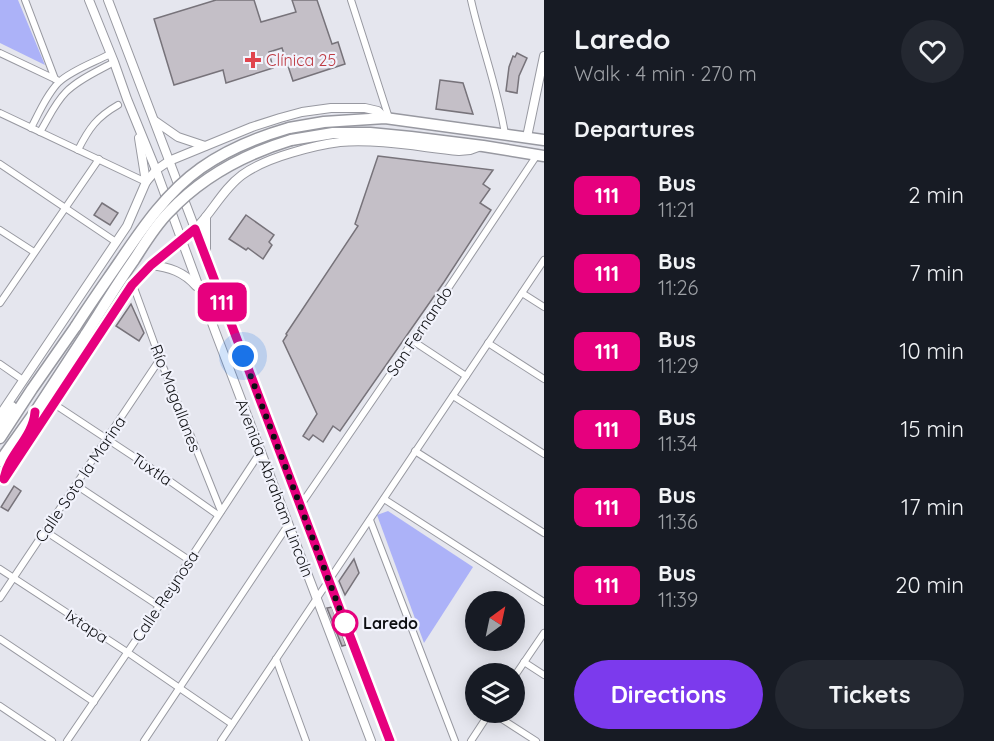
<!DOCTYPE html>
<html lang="en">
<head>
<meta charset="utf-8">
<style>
  :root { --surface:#171b24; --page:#242831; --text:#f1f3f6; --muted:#9ea1a6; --accent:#7c3aed }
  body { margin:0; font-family:Quicksand,sans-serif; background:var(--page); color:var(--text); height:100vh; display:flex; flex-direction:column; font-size:22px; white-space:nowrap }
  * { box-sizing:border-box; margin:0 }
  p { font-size:20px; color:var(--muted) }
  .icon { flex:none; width:33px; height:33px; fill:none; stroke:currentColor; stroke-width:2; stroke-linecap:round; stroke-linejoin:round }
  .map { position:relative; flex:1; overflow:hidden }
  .panel { display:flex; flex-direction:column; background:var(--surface); width:450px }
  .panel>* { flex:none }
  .badge { padding:0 12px; border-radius:9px; font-size:21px; line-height:39px }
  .needle { width:39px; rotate:33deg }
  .tools { position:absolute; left:465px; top:591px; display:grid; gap:12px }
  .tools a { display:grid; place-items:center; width:60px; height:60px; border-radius:50%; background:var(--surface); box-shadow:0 3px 15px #0003; font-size:30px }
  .you { position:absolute; width:30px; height:30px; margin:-15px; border:4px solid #fff; border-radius:50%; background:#1a73e8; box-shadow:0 0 0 9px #1a73e833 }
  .map>.badge { position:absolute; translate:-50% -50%; box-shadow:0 0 0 3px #fff }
  h2 { padding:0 30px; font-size:22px; line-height:54px }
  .round { display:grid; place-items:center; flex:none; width:63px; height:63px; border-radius:32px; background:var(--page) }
  .summary { display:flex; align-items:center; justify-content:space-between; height:102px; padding:0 30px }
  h1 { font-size:28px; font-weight:700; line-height:45px }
  .primary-button { display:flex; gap:12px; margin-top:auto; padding:12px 30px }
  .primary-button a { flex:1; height:69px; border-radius:36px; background:var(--accent); color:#fff; font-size:24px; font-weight:700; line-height:69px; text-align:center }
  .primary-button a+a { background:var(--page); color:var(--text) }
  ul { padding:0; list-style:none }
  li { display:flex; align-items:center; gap:18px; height:78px; padding:0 30px }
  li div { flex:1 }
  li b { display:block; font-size:22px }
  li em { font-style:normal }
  li .badge { min-width:66px; font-weight:700; text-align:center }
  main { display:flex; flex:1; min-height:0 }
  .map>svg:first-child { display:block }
</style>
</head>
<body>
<main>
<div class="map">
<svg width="544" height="741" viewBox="0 0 544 741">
  <rect width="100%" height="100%" fill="#e5e6ee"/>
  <g fill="#acb2f8">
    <path d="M0 0H18L45 65 0 43Z"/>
    <path d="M388 511 473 567 424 643 377 515Z"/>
  </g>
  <g fill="#c4bfc7" stroke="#77737a" stroke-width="1.5">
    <path d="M216 0H254L261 22 296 12 292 0H317L332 44 338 42 345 64 293 81 282 48 269 52 273 68 226 83 223 70 174 85 154 19Z"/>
    <path d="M517 53 527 58 519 76 517 93 506 91 509 67 513 56 515 57Z"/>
    <path d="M440 80 463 83 473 114 436 109Z"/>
    <path d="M378 156 493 170 483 184 490 189 480 203 491 210 444 282 340 431 333 426 323 442 313 435 309 440 303 436 317 414 283 341 287 335 286 334 358 226 355 224Z"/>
    <path d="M102 203 118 213 110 225 94 215Z"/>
    <path d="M246 215 274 235 269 242 272 245 263 259 248 248 246 250 229 239Z"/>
    <path d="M131 304 144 333 139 341 116 326Z"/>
    <path d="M14 486 21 491 8 511 1 507Z"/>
    <path d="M354 559 359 573 345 595 339 581Z"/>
    <path d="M332 607 346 645 342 646 327 608Z"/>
  </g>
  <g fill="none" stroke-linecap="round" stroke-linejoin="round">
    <defs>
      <g id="minor">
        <path d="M25 0 55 79"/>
        <path d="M351 0 389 118"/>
        <path d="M471 0C481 45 498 89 505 134"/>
        <path d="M0 53 57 80"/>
        <path d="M0 113 146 182"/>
        <path d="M31 128C39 113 47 94 59 82 72 70 95 62 110 54"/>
        <path d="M40 132C48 119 55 103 66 92 79 79 98 71 114 62"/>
        <path d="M78 150C89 128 97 117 118 105"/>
        <path d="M0 164 116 242"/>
        <path d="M0 230 34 252"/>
        <path d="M133 285 160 359 221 511"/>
        <path d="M522 293 544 307"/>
        <path d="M0 303 99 159"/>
        <path d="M413 341 466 376"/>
        <path d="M488 343 544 379"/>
        <path d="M0 364 23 380"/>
        <path d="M453 396 544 454"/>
        <path d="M54 404 157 472 218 515"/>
        <path d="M415 451 544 533"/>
        <path d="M76 485 189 560"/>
        <path d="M384 499 544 602"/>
        <path d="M300 506 413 341 537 155"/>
        <path d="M370 520 455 741"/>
        <path d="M45 531 159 606"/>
        <path d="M0 569 127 652 232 724"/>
        <path d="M0 598 160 359"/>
        <path d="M0 639 94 702"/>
        <path d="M276 659 306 741"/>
        <path d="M524 662 544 675"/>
        <path d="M514 677 544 633"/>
        <path d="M0 706 52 741"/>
        <path d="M491 712 536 741"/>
        <path d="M67 741 159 606 261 451"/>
        <path d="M144 741 288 525"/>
        <path d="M221 741 544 260"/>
        <path d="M471 741 490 712"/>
      </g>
      <g id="tertiary">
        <path d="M527 137 544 56"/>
        <path d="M0 415 127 226 146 182 156 170 169 161 252 127 280 118 302 112 331 108H365L378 111 385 118"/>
        <path d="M14 465 133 285C152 262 176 247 197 227 213 211 223 189 242 175 256 165 274 158 291 153 307 148 324 144 340 142 380 139 419 147 459 151L470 150 481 146"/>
      </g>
      <g id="secondary">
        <path d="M89 0 114 62 127 99 156 170 215 331 371 741"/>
        <path d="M108 0 390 741"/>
        <path d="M155 121 178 137 205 146"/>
        <path d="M139 138 146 182"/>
        <path d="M206 217V254"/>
        <path d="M151 265C169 267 184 272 196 286"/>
      </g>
      <g id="trunk">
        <path d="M289 128 324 122 385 118 544 140"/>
        <path d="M291 140 333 133H370L411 137 483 146 544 156"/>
        <path d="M0 424 12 407"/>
        <path d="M0 438 32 389 76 326"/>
        <path d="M0 461 35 412 86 334"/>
        <path d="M4 479C8 457 27 442 34 421"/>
      </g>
    </defs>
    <use href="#minor" stroke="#9899a1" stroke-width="8"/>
    <use href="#tertiary" stroke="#9899a1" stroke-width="10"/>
    <use href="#secondary" stroke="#9899a1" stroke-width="10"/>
    <use href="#trunk" stroke="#9899a1" stroke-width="13"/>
    <use href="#minor" stroke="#fff" stroke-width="6"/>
    <use href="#tertiary" stroke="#fff" stroke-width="8"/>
    <use href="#secondary" stroke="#fff" stroke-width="8"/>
    <use href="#trunk" stroke="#fff" stroke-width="10"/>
    <defs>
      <g id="trunk-bridge">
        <path d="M76 326C90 304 105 283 120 261 143 227 167 192 201 168 228 149 258 137 289 128"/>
        <path d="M86 334C102 309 117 284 134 260 145 243 155 226 169 212 202 177 245 154 291 140"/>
      </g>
    </defs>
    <use href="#trunk-bridge" stroke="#9899a1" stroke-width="13" stroke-linecap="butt"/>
    <use href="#trunk-bridge" stroke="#fff" stroke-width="10"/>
  </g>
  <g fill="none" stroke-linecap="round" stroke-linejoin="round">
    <defs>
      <path id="line" d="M35 412C33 438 8 454 4 479L132 285 151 265 195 229 390 741"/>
    </defs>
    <use href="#line" stroke="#fff" stroke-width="14"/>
    <use href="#line" stroke="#e6007e" stroke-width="9"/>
    <path stroke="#0e0f12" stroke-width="6" stroke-dasharray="0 10.8" d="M243 356 345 623"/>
  </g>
  <path fill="#e0444e" stroke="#f2f3fc" stroke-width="2" d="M250 51h6v6h6v6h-6v6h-6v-6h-6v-6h6z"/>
  <circle fill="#fff" stroke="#e6007e" stroke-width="3" cx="345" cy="623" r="12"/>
  <g text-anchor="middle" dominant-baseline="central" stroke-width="4.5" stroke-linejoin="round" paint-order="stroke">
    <g font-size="16" fill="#be3a42" stroke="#f2f3fc" text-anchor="start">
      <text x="266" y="60">Clínica 25</text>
    </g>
    <g font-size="16" fill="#0e0f12" stroke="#f2f3fc">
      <text transform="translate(419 331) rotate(-56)">San Fernando</text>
      <text transform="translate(176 398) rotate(69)">Río Magallanes</text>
      <text transform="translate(152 469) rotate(34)">Tuxtla</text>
      <text transform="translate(80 479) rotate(-56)">Calle Soto la Marina</text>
      <text transform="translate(275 488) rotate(69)">Avenida Abraham Lincoln</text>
      <text transform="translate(165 596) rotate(-56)">Calle Reynosa</text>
      <text transform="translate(87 626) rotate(33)">Ixtapa</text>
    </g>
    <g font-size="16" font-weight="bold" fill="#0e0f12" stroke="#f2f3fc" text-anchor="start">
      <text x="363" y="623">Laredo</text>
    </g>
  </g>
</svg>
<div class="tools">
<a><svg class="needle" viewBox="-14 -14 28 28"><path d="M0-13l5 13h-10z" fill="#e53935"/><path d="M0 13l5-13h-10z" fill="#9ea1a6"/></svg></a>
<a><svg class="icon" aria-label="layers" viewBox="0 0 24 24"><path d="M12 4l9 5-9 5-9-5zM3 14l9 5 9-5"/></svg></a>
</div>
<div class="you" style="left:243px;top:356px"></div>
<b class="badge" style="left:222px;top:302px;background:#e6007e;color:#fff">111</b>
</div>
<section class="panel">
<div class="summary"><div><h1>Laredo</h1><p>Walk · 4 min · 270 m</p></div><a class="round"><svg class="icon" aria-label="heart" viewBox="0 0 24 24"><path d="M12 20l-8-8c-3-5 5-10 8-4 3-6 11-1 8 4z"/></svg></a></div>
<h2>Departures</h2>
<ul>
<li><span class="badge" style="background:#e6007e;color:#fff">111</span><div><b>Bus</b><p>11:21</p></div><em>2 min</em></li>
<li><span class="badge" style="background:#e6007e;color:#fff">111</span><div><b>Bus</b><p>11:26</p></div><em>7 min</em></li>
<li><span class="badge" style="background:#e6007e;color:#fff">111</span><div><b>Bus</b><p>11:29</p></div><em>10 min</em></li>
<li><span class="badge" style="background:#e6007e;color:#fff">111</span><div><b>Bus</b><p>11:34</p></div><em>15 min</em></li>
<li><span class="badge" style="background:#e6007e;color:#fff">111</span><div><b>Bus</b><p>11:36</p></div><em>17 min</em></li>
<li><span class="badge" style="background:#e6007e;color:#fff">111</span><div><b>Bus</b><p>11:39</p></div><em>20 min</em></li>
</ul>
<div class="primary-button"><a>Directions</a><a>Tickets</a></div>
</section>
</main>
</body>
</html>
